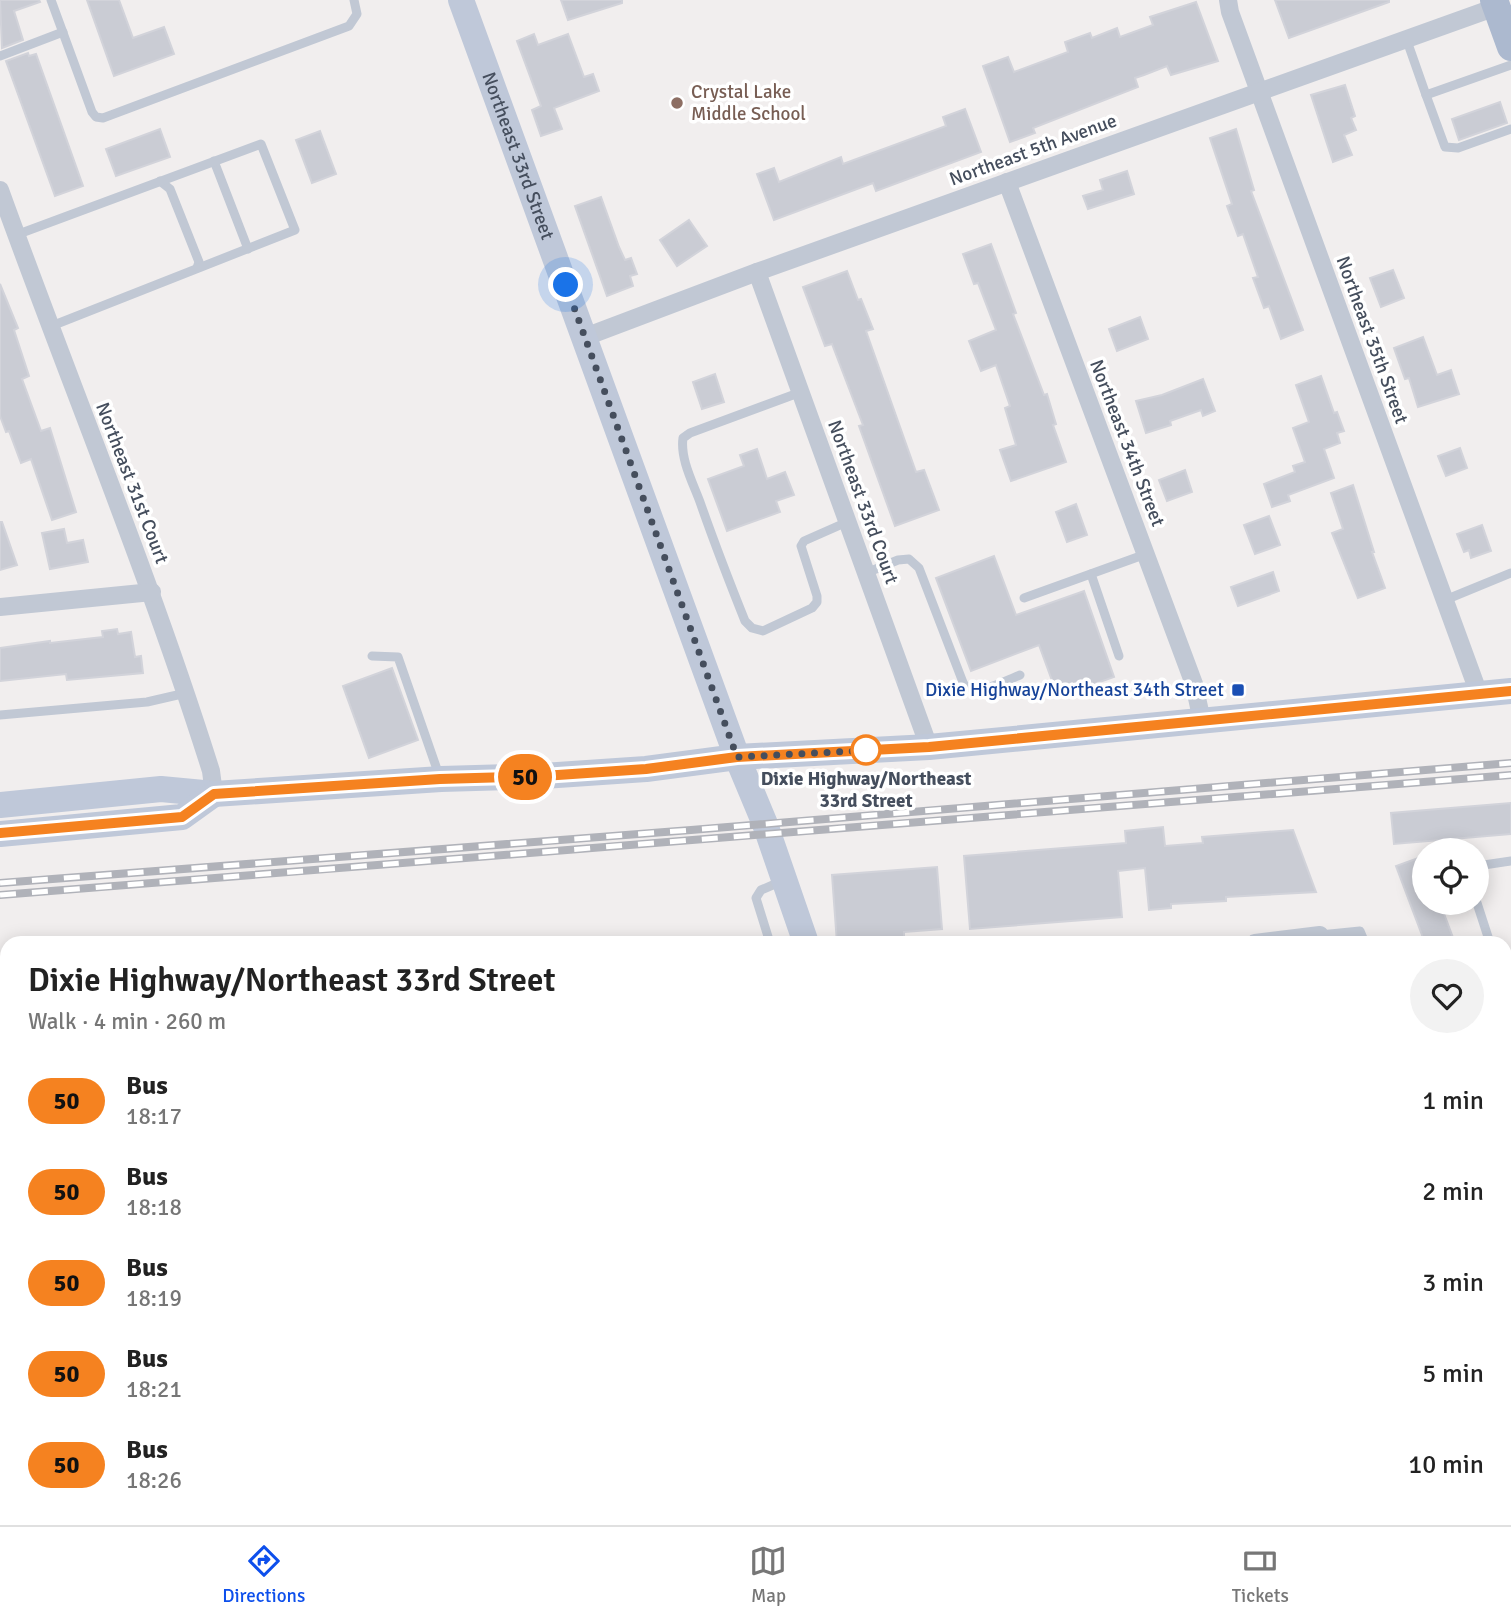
<!DOCTYPE html>
<html lang="en">
<head>
<meta charset="utf-8">
<style>
  :root { --surface:#fff; --page:#f2f2f2; --text:#222; --muted:#767676; --line:#e0e0e0; --accent:#0d4fec }
  body { margin:0; font-family:Signika,sans-serif; background:var(--page); color:var(--text); height:100vh; display:flex; flex-direction:column; font-size:26px; white-space:nowrap }
  * { box-sizing:border-box; margin:0 }
  p { font-size:23px; color:var(--muted) }
  .icon { flex:none; width:38px; height:38px; fill:none; stroke:currentColor; stroke-width:2; stroke-linecap:round; stroke-linejoin:round }
  .map { position:relative; flex:1; overflow:hidden }
  .drawer { position:absolute; left:0px; top:936px; width:1512px; height:590px; display:flex; flex-direction:column; background:var(--surface); border-radius:21px 21px 0 0; box-shadow:0 4px 18px #0003 }
  .drawer>* { flex:none }
  .badge { padding:0 14px; border-radius:23px; font-size:24px; line-height:46px }
  .tools { position:absolute; left:1412px; top:838px; display:grid; gap:14px }
  .tools a { display:grid; place-items:center; width:77px; height:77px; border-radius:50%; background:var(--surface); box-shadow:0 4px 18px #0003; font-size:35px }
  .you { position:absolute; width:35px; height:35px; margin:-18px; border:5px solid #fff; border-radius:50%; background:#1a73e8; box-shadow:0 0 0 10px #1a73e833 }
  .map>.badge { position:absolute; translate:-50% -50%; box-shadow:0 0 0 4px #fff }
  .round { display:grid; place-items:center; flex:none; width:74px; height:74px; border-radius:37px; background:var(--page) }
  .overview { display:flex; align-items:center; justify-content:space-between; height:119px; padding:0 28px }
  h1 { font-size:33px; font-weight:600; line-height:52px }
  ul { padding:0; list-style:none }
  li { display:flex; align-items:center; gap:21px; height:91px; padding:0 28px }
  li div { flex:1 }
  li b { display:block; font-size:26px }
  li em { font-style:normal }
  li .badge { min-width:77px; font-weight:700; text-align:center }
  .menu { display:flex; justify-content:space-around; align-items:center; height:98px; border-top:2px solid var(--line); background:var(--surface); font-size:19px; color:var(--muted) }
  .menu a { display:grid; justify-items:center; gap:4px }
  .menu .active { color:var(--accent) }
  .map>svg:first-child { display:block }
</style>
</head>
<body>
<div class="map">
<svg width="1511" height="1525" viewBox="0 0 1511 1525">
  <rect width="100%" height="100%" fill="#f1eeee"/>
  <g fill="#caccd4" stroke="#d2d3da" stroke-width="2">
    <path d="M0 0H39L40 2 14 11 23 40 2 48Z"/>
    <path d="M87 0H119L133 38 164 27 174 54 114 76Z"/>
    <path d="M561 0H622V3L568 20Z"/>
    <path d="M1275 0H1389V2L1289 38Z"/>
    <path d="M1196 2 1218 61 1171 75 1167 66 1144 75 1135 78 1138 87 1033 128 1035 133 1010 142 983 66 1008 57 1014 72 1068 52 1065 42 1090 33 1092 38 1117 28 1120 37 1153 25 1150 17Z"/>
    <path d="M534 34 538 45 568 34 584 77 593 74 599 91 554 108 562 129 541 136 532 110 541 106 517 41Z"/>
    <path d="M28 53 29 56 36 54 83 186 55 196 6 61Z"/>
    <path d="M1345 85 1355 116 1351 118 1356 130 1344 135 1352 155 1333 162 1311 95Z"/>
    <path d="M1500 102 1507 123 1459 140 1452 119Z"/>
    <path d="M965 109 981 152 876 191 873 183 774 220 757 174 774 168 779 182 841 157 843 164 946 126 943 117Z"/>
    <path d="M160 129 170 157 116 176 106 149Z"/>
    <path d="M1236 129 1254 190 1251 191 1303 330 1281 339 1269 306 1264 308 1253 278 1258 277 1243 234 1238 236 1227 206 1232 204 1210 138Z"/>
    <path d="M320 131 336 174 312 183 296 140Z"/>
    <path d="M1127 171 1134 194 1088 209 1083 196 1103 190 1100 180Z"/>
    <path d="M601 197 619 247 625 260 631 258 637 274 630 276 633 286 607 296 575 206Z"/>
    <path d="M689 220 707 246 677 266 660 240Z"/>
    <path d="M991 244 1016 313 1013 314 1044 395 1047 394 1056 424 1053 425 1066 462 1011 481 1000 450 1016 445 1005 408 1010 406 996 365 981 371 969 341 996 330 978 283 974 284 963 254Z"/>
    <path d="M1393 270 1404 298 1381 307 1370 278Z"/>
    <path d="M847 271 858 300 861 299 873 329 866 331 916 472 924 470 939 510 895 526 859 426 863 425 832 344 825 346 803 287Z"/>
    <path d="M0 284 18 328 14 330 29 376 22 379 41 431 50 428 76 512 52 520 31 459 21 463 9 431 6 432 0 416Z"/>
    <path d="M1140 317 1148 339 1117 351 1109 329Z"/>
    <path d="M1423 337 1437 375 1451 370 1459 394 1418 407 1409 378 1405 379 1394 348Z"/>
    <path d="M715 374 724 402 702 409 693 382Z"/>
    <path d="M1321 376 1334 413 1337 412 1344 431 1337 433 1340 443 1324 449 1334 478 1288 495 1290 501 1272 507 1264 484 1295 472 1293 466 1305 462 1293 428 1309 422 1296 385Z"/>
    <path d="M1203 379 1215 411 1203 416 1201 410 1170 421 1171 425 1146 433 1136 401 1162 395Z"/>
    <path d="M1460 448 1467 468 1446 476 1438 456Z"/>
    <path d="M757 449 767 479 785 472 794 495 776 501 780 512 727 531 708 479 744 466 740 455Z"/>
    <path d="M1185 470 1192 492 1167 501 1159 480Z"/>
    <path d="M1353 485 1374 552H1372L1385 588 1358 598 1332 533 1343 529 1331 493Z"/>
    <path d="M1076 504 1087 535 1067 542 1056 512Z"/>
    <path d="M1269 516 1280 545 1255 554 1244 525Z"/>
    <path d="M0 522H2L17 565 0 570Z"/>
    <path d="M1482 525 1491 551 1471 558 1469 550 1464 552 1457 534Z"/>
    <path d="M64 529 67 543 83 540 88 562 50 569 42 533Z"/>
    <path d="M994 556 1016 615 1084 591 1114 677 1058 697 1039 645 971 671 936 578Z"/>
    <path d="M1273 572 1279 591 1238 606 1231 587Z"/>
    <path d="M117 629 118 634 131 632 135 657 141 656 143 673 67 680 66 674 0 681V648L50 641V643L103 637 102 631Z"/>
    <path d="M392 668 418 740 369 758 343 686Z"/>
    <path d="M1511 803V834L1394 844 1391 813Z"/>
    <path d="M1163 827 1165 846 1203 843 1202 837 1293 830 1316 892 1226 897V901L1171 904V908L1149 910 1145 868 1118 871 1122 917 970 929 964 856 1126 843 1125 831Z"/>
    <path d="M1424 856V903H1440L1455 943H1425L1396 866Z"/>
    <path d="M937 867 942 929 904 932V939L837 943 832 875Z"/>
  </g>
  <g fill="none" stroke-linecap="round" stroke-linejoin="round">
    <g stroke="#c1c8d4" stroke-width="9">
      <path d="M51 0 92 112 96 117 103 118 349 26 357 14 354 0"/>
      <path d="M1406 38 1426 95 1511 65"/>
      <path d="M0 56 63 32"/>
      <path d="M1426 95 1445 147 1458 148 1511 129"/>
      <path d="M214 161 248 249"/>
      <path d="M160 181 170 189 199 262 197 268"/>
      <path d="M16 235 261 144 295 230 49 327"/>
      <path d="M801 392 690 433 683 438C680 459 693 483 700 502 714 542 729 581 745 621L752 628 763 631 812 608 817 602V596L801 546 804 541 847 522"/>
      <path d="M866 573 898 560 909 559 919 568 964 685C982 695 1002 682 1020 675"/>
      <path d="M1091 574 1119 656"/>
      <path d="M1024 598 1146 554"/>
      <path d="M1445 600 1511 573"/>
      <path d="M372 656 398 657 440 778"/>
      <path d="M0 715 147 702 186 693"/>
      <path d="M1477 866 1511 861"/>
      <path d="M1477 903 1490 943"/>
      <path d="M770 943 756 898 761 890 782 881"/>
      <path d="M1323 943 1320 935 1360 931 1365 943"/>
      <path d="M1505 987 1511 1005"/>
    </g>
    <g stroke="#c1c8d4" stroke-width="18">
      <path d="M1228 0 1230 12 1479 694"/>
      <path d="M1007 182 1194 684 1202 721"/>
      <path d="M0 190C70 384 149 574 211 771L214 794"/>
      <path d="M757 272 929 747"/>
      <path d="M585 337 757 272 1496 7 1505 12"/>
      <path d="M0 607 152 592"/>
      <path d="M1255 943 1320 935"/>
      <path d="M0 1029 7 1028"/>
      <path d="M0 1193 7 1192"/>
      <path d="M0 1366H7"/>
      <path d="M152 1519 154 1525"/>
      <path d="M339 1519 341 1525"/>
      <path d="M640 1519 643 1525"/>
      <path d="M828 1519 830 1525"/>
      <path d="M512 1525 528 1519"/>
    </g>
    <g stroke="#bfc8d9" stroke-width="26">
      <path id="s1" d="M461 0 737 757 765 824 806 943"/>
      <path d="M0 805 161 789 214 794 441 779 543 776 646 769 737 757 929 747 1511 691"/>
      <path d="M0 834 182 817 214 794"/>
      <path d="M1016 1519 1018 1525"/>
    </g>
    <path stroke="#acb9cf" stroke-width="28" d="M1494 0 1511 47"/>
    <defs>
      <g id="rail">
        <path d="M0 883 691 830 1511 763"/>
        <path d="M0 895 1511 775"/>
      </g>
    </defs>
    <use href="#rail" stroke="#b0b2b9" stroke-width="8"/>
    <use href="#rail" stroke="#fff" stroke-width="5" stroke-dasharray="16" stroke-linecap="butt"/>
  </g>
  <g fill="none" stroke-linecap="round" stroke-linejoin="round">
    <defs>
      <path id="line" d="M0 833 182 817 214 794 440 779 543 776 646 769 737 757 929 747 1511 691"/>
    </defs>
    <use href="#line" stroke="#fff" stroke-width="16"/>
    <use href="#line" stroke="#f58220" stroke-width="10"/>
    <path stroke="#454e5d" stroke-width="7" stroke-dasharray="0 12.6" d="M566 285 737 757 876 750H866"/>
  </g>
  <circle fill="#8d6e63" stroke="#fff" stroke-width="2.5" cx="677" cy="103" r="7"/>
  <rect fill="#1a4fb4" stroke="#fff" stroke-width="2.5" x="1231" y="683" width="14" height="14" rx="3.5"/>
  <circle fill="#fff" stroke="#f58220" stroke-width="3.5" cx="866" cy="750" r="14"/>
  <g text-anchor="middle" dominant-baseline="central" stroke-width="7" stroke-linejoin="round" paint-order="stroke">
    <g font-size="19" fill="#785e54" stroke="#fff" text-anchor="start">
      <text x="691" y="92">Crystal Lake<tspan x="691" dy="22">Middle School</tspan></text>
    </g>
    <g font-size="19" fill="#454e5d" stroke="#fff">
      <text transform="translate(1033 150) rotate(-20)">Northeast 5th Avenue</text>
      <text stroke="none"><textPath href="#s1" startOffset="166">Northeast 33rd Street</textPath></text>
      <text transform="translate(1372 340) rotate(70)">Northeast 35th Street</text>
      <text transform="translate(1127 443) rotate(69)">Northeast 34th Street</text>
      <text transform="translate(132 483) rotate(69)">Northeast 31st Court</text>
      <text transform="translate(863 502) rotate(70)">Northeast 33rd Court</text>
    </g>
    <g font-size="19" fill="#164399" stroke="#fff" text-anchor="end">
      <text x="1224" y="690">Dixie Highway/Northeast 34th Street</text>
    </g>
    <g font-size="19" font-weight="bold" fill="#454e5d" stroke="#fff">
      <text x="866" y="779">Dixie Highway/Northeast<tspan x="866" dy="22">33rd Street</tspan></text>
    </g>
  </g>
</svg>
<div class="tools">
<a><svg class="icon" aria-label="locate" viewBox="0 0 24 24"><circle cx="12" cy="12" r="6"/><path d="M12 2v4M12 18v4M2 12h4M18 12h4"/></svg></a>
</div>
<div class="you" style="left:566px;top:285px"></div>
<b class="badge" style="left:525px;top:777px;background:#f58220;color:#111">50</b>
<section class="drawer">
<div class="overview"><div><h1>Dixie Highway/Northeast 33rd Street</h1><p>Walk · 4 min · 260 m</p></div><a class="round"><svg class="icon" aria-label="heart" viewBox="0 0 24 24"><path d="M12 20l-8-8c-3-5 5-10 8-4 3-6 11-1 8 4z"/></svg></a></div>
<ul>
<li><span class="badge" style="background:#f58220;color:#111">50</span><div><b>Bus</b><p>18:17</p></div><em>1 min</em></li>
<li><span class="badge" style="background:#f58220;color:#111">50</span><div><b>Bus</b><p>18:18</p></div><em>2 min</em></li>
<li><span class="badge" style="background:#f58220;color:#111">50</span><div><b>Bus</b><p>18:19</p></div><em>3 min</em></li>
<li><span class="badge" style="background:#f58220;color:#111">50</span><div><b>Bus</b><p>18:21</p></div><em>5 min</em></li>
<li><span class="badge" style="background:#f58220;color:#111">50</span><div><b>Bus</b><p>18:26</p></div><em>10 min</em></li>
</ul>
</section>
</div>
<nav class="menu">
<a class="active"><svg class="icon" aria-label="directions" viewBox="0 0 24 24"><path d="M12 3l9 9-9 9-9-9zM9 14v-3h6M13 9l2 2-2 2"/></svg>Directions</a>
<a><svg class="icon" aria-label="map" viewBox="0 0 24 24"><path d="M3 6l6-2 6 2 6-2v14l-6 2-6-2-6 2zM9 4v14M15 6v14"/></svg>Map</a>
<a><svg class="icon" aria-label="tickets" viewBox="0 0 24 24"><path d="M3 7h18v10H3zM15 7v10"/></svg>Tickets</a>
</nav>
</body>
</html>
